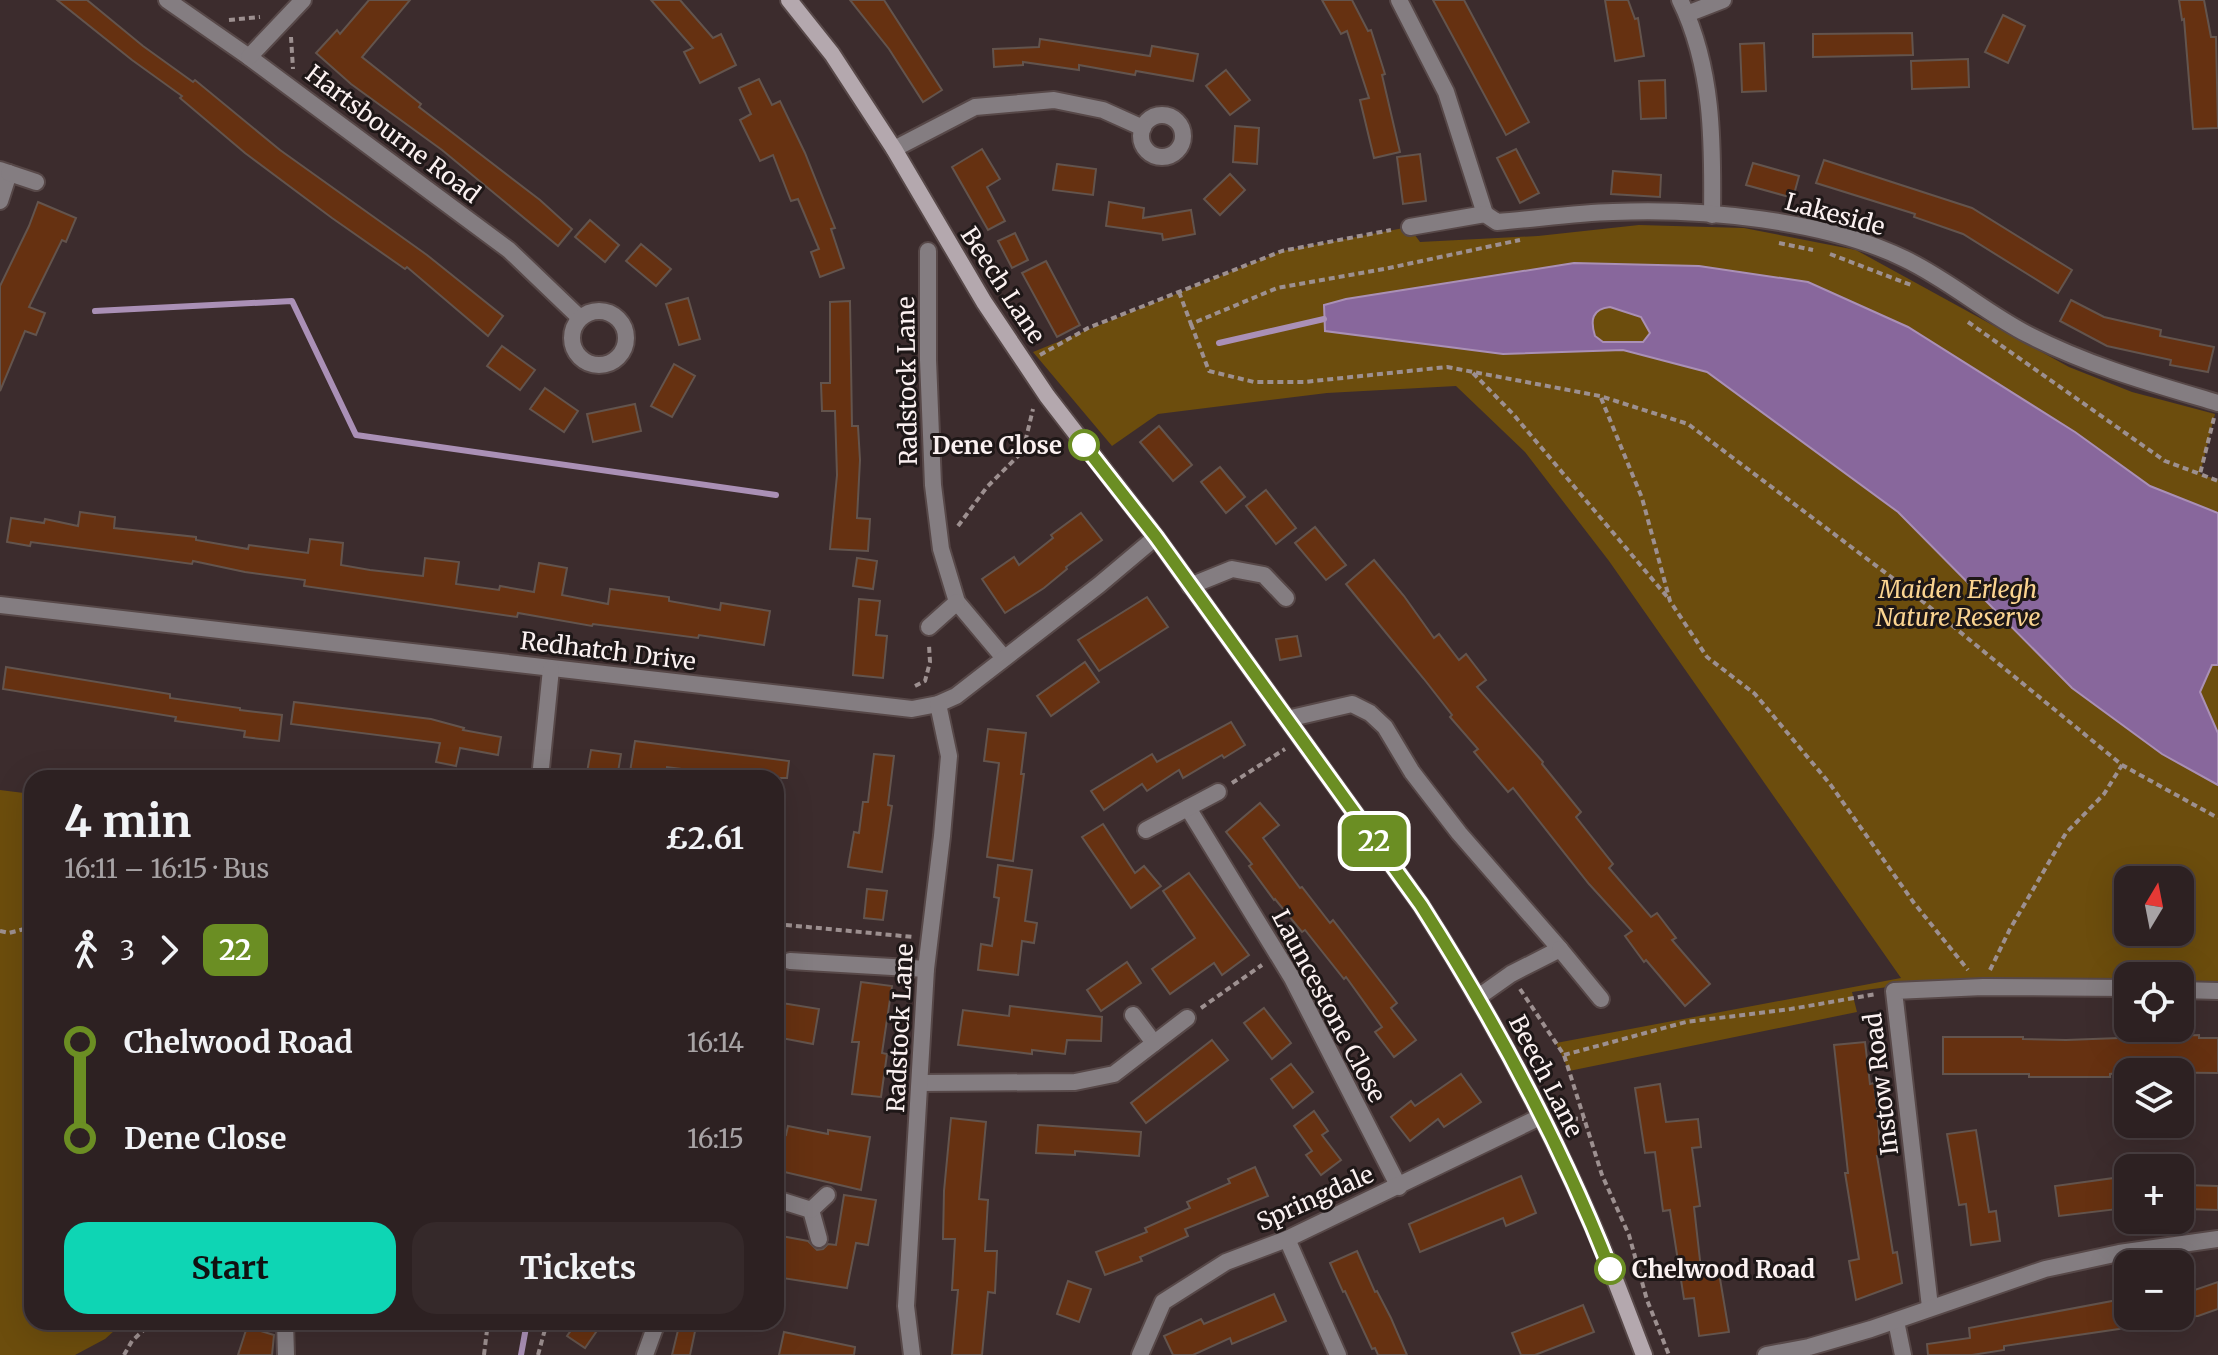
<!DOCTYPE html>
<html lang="en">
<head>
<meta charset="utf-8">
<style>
  :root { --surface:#2d2122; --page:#35292a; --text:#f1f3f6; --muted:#a7a3a5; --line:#483e40; --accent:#0ed5b4 }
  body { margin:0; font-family:Merriweather,serif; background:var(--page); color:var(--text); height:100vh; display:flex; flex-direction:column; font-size:30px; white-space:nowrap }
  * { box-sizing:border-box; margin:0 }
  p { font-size:26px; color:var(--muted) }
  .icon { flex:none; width:44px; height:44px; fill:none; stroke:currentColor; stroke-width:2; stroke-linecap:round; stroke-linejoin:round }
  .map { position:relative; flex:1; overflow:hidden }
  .panel { position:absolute; left:24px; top:770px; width:760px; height:560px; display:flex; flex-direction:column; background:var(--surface); border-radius:24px; box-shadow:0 8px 32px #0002,0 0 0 2px var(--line) }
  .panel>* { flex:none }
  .badge { padding:0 16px; border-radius:12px; font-size:28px; line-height:52px }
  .needle { width:52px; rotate:10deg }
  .controls { position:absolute; left:2114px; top:866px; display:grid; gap:16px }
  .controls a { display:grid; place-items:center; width:80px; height:80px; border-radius:16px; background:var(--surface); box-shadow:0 8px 32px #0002,0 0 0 2px var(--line); font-size:40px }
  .map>.badge { position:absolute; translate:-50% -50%; box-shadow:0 0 0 4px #fff }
  .legs { display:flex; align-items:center; gap:12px; height:88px; padding:0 40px; font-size:26px }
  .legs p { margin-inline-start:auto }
  .overview { display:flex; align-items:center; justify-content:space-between; height:136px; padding:0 40px }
  h1 { font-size:44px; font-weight:700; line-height:60px }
  .cta { display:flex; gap:16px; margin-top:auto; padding:16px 40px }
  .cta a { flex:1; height:92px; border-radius:24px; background:var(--accent); color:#111; font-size:32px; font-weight:700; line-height:92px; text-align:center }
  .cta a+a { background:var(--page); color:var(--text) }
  ul { padding:0 40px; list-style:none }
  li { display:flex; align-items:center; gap:28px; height:96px; font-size:30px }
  li i { display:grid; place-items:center; width:12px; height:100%; margin:0 10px; background:currentColor }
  li i::after { content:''; width:20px; height:20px; margin:-10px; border:6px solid; border-radius:50%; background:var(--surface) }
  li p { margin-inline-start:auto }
  li:first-child i { background:linear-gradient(#0000 50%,currentColor 0) }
  li:last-child i { background:linear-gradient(currentColor 50%,#0000 0) }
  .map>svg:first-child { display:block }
</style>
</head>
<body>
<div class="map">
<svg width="2218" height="1355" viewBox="0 0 2218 1355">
  <rect width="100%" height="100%" fill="#3c2c2d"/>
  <g fill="#6c4d0d" fill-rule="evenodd">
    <path d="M1639 225 1744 228 1856 250 2069 367 2132 392 2215 414 2200 474 2218 480V986L2180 985V976H2128V984C2035 982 1944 977 1852 992L1857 1012 1569 1071 1556 1043 1901 978 1609 561 1525 452 1456 386 1327 393 1158 414 1112 446 1033 352 1282 251 1409 227 1420 242 1538 236ZM2128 880H2180V932H2128Z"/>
    <path d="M0 790 32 794V1322H124L105 1339 75 1355H0Z"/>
  </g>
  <path fill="#88679c" stroke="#aa90b6" stroke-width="2" fill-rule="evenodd" d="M1574 263 1699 266 1808 282 1908 327 2075 432 2150 486 2218 513V665H2212L2200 692 2218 733V785L2162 754 2072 688 1898 512 1707 372 1623 350 1503 354 1325 331 1324 305 1346 299ZM1610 307 1641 317 1650 333 1643 342H1603L1595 336C1590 320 1592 309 1610 307Z"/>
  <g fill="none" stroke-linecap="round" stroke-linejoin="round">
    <g stroke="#aa90b6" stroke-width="6">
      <path d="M95 311 292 301 356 435 776 495"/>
      <path d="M1219 343 1324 319"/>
      <path d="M521 1355 527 1322"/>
    </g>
  </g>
  <g fill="#663111" stroke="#63544d" stroke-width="2">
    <path d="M57 0H87L143 46 193 82 195 80 280 150 427 255 503 316 488 336 407 267 405 269 332 218 245 153 180 98 182 96 132 60Z"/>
    <path d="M369 0H410L362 57 421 104 419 107 540 200 572 229 558 246 442 150 351 84 316 53 337 30 340 34Z"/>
    <path d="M651 0H680L713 38 721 34 736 65 700 83 684 52 693 48Z"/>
    <path d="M850 0H884L942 90 923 102 889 49Z"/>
    <path d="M1322 0H1352L1368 31 1371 30 1385 74 1382 75 1400 152 1374 158 1360 100 1369 98 1347 31 1341 34Z"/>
    <path d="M1433 0H1464L1529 122 1506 135Z"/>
    <path d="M1605 0H1628L1635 19 1638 18 1644 56 1615 61Z"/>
    <path d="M2179 0H2204L2211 37H2216L2218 128 2193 129 2184 19 2182 20Z"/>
    <path d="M2003 15 2025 26 2008 63 1985 52Z"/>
    <path d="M1912 33 1913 55 1813 57V34Z"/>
    <path d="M1040 39 1150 56 1152 46 1198 54 1193 81 1136 71 1135 75 1079 65V70L1023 62V65L994 67 993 49 1039 47Z"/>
    <path d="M1764 43 1766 91 1742 92 1740 44Z"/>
    <path d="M1968 59 1969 87 1912 89 1911 61Z"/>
    <path d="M1226 70 1250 100 1230 115 1206 86Z"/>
    <path d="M759 79 772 105 780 101 805 153 835 228 831 229 844 268 820 277 811 252 819 249 798 199 791 201 773 155 760 161 740 120 751 114 739 88Z"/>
    <path d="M1665 80 1666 118 1641 119 1639 81Z"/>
    <path d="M1235 126 1259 128 1257 164 1233 162Z"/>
    <path d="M982 149 1000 179 987 187 1005 221 988 230 952 167Z"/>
    <path d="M1516 149 1539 193 1520 203 1497 158Z"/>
    <path d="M1420 154 1426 201 1403 204 1397 157Z"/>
    <path d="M1824 160 1972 208 2072 270 2058 293 1963 234 1914 217 1915 214 1816 183Z"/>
    <path d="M1753 163 1799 176 1793 198 1746 185Z"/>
    <path d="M1057 164 1096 169 1093 195 1053 190Z"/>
    <path d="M1613 171 1661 175 1660 197 1611 194Z"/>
    <path d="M1230 174 1245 190 1220 215 1204 199Z"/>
    <path d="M38 202 76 218 66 242 62 240 29 307 45 313 36 335 25 331 0 391V286L29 226Z"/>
    <path d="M1109 202 1144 208 1143 218 1191 210 1195 234 1163 240 1162 234 1106 226Z"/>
    <path d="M590 220 619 245 605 262 575 237Z"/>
    <path d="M1015 233 1028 260 1012 268 998 241Z"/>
    <path d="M641 244 671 269 656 286 626 261Z"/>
    <path d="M1046 261 1080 325 1057 337 1022 273Z"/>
    <path d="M688 298 700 339 679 345 666 304Z"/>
    <path d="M2071 300 2104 317 2161 330 2160 336 2214 347 2208 372 2170 365 2171 360 2107 346 2060 321Z"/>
    <path d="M850 301 852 426H858L860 460 857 518 870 519 868 551 830 549 837 475 835 411H822L821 383H830V302Z"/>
    <path d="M502 346 535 370 520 390 487 366Z"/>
    <path d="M674 364 695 376 672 417 651 406Z"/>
    <path d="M545 388 578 411 564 432 530 409Z"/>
    <path d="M635 404 641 431 593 442 587 414Z"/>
    <path d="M1159 426 1192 465 1173 481 1140 442Z"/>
    <path d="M1220 467 1245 497 1226 513 1201 482Z"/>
    <path d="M1266 490 1296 528 1276 544 1246 506Z"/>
    <path d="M80 512 115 517 114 528 196 537V540L248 549 249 545 308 553 310 539 343 543 341 565 370 570 423 576 425 558 459 562 456 584 499 590 500 586 534 592 539 563 567 568 562 595 608 604 610 589 669 597V601L720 610 721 603 770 611 764 645 699 635 698 638 593 624 592 626 518 613 517 617 374 596 304 586 305 580 245 572 193 561 192 564 31 542 30 546 7 542 11 518 44 523 45 519 78 526Z"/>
    <path d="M1081 513 1102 540 1066 567 1067 569 1044 588 1005 613 982 579 1014 557 1019 565 1053 538 1051 535Z"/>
    <path d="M1315 527 1346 565 1326 580 1295 543Z"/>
    <path d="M857 558 877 561 873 589 853 586Z"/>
    <path d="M1374 560 1404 596 1434 638 1439 634 1459 660 1466 654 1486 680 1477 687 1543 762 1542 764 1581 812 1576 817 1613 864 1609 868 1651 917 1657 913 1676 938 1672 940 1710 984 1685 1006 1646 960 1644 962 1625 936 1632 931 1589 884 1513 788 1508 792 1474 752 1478 749 1450 717 1452 715 1424 679 1346 584Z"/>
    <path d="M1147 597 1168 627 1099 671 1078 640Z"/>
    <path d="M859 599 880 601 876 635 887 636 883 678 853 675Z"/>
    <path d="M1297 636 1301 656 1280 660 1276 639Z"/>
    <path d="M1085 662 1099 682 1051 716 1037 696Z"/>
    <path d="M6 667 170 694V698L240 708V710L282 715 279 741 244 737 245 731 175 721 176 717 3 689Z"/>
    <path d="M294 702 431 719 464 728 463 730 501 737 498 755 460 748 456 766 436 762 440 743 291 724Z"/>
    <path d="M1231 722 1245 745 1224 758 1222 755 1183 778 1179 770 1147 791 1142 784 1104 810 1091 791 1152 754 1157 762Z"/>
    <path d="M988 729 1026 733 1021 774H1024L1013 861 987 857 999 763 984 761Z"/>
    <path d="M635 741 789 761 787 778H752L667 767 666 777 630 772Z"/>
    <path d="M591 750 621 754 617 778H586Z"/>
    <path d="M874 754 894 756 888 805 892 806 882 872 848 867 854 832 859 833 863 802H868Z"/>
    <path d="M1260 803 1279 825 1263 838 1300 888 1302 887 1330 923 1333 920 1397 1003 1391 1008 1416 1040 1394 1057 1375 1032 1382 1027 1346 977 1344 979 1305 930 1302 932 1275 899 1274 900 1249 866 1252 864 1226 832Z"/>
    <path d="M1103 824 1135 873 1144 866 1161 886 1131 908 1082 837Z"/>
    <path d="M998 865 1032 870 1025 921 1037 923 1034 943 1022 941 1018 975 978 970 981 944 992 946 999 898 994 897Z"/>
    <path d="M1189 873 1249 955 1222 975 1214 963 1170 994 1152 969 1195 938 1163 891Z"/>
    <path d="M867 889 887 891 883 920 864 918Z"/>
    <path d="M1127 962 1141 983 1101 1011 1087 990Z"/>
    <path d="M861 982 892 986 882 1053 887 1054 881 1097 852 1094 859 1042H852Z"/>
    <path d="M782 1003 819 1009 813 1044 776 1037Z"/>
    <path d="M1010 1006 1102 1017 1101 1041 1067 1040 1065 1054 1032 1050V1054L958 1045 963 1010 1009 1016Z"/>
    <path d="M1264 1008 1291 1043 1272 1059 1244 1023Z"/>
    <path d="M2199 1035V1038H2218V1073L2128 1072 2110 1074V1077H2029V1074H1943V1037H2023V1039L2066 1040Z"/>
    <path d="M1212 1040 1228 1060 1146 1123 1131 1103Z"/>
    <path d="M1865 1042 1870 1084 1874 1083 1878 1116 1880 1156H1877L1884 1198 1893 1253 1897 1252 1902 1283 1856 1300 1849 1261 1859 1259 1845 1173H1848L1834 1045Z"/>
    <path d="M1291 1064 1313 1092 1293 1108 1271 1079Z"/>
    <path d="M1461 1074 1481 1102 1444 1127 1438 1119 1410 1141 1391 1117 1411 1101 1415 1106Z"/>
    <path d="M1660 1084 1666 1122 1698 1119 1701 1147 1692 1148 1700 1206 1694 1207 1701 1269 1718 1267 1729 1332 1699 1336 1694 1298 1684 1299 1670 1210 1663 1211 1655 1152 1645 1153 1635 1088Z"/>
    <path d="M1314 1111 1328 1131 1322 1135 1341 1160 1321 1175 1306 1155 1312 1151 1294 1126Z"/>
    <path d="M951 1118 986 1122 979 1199 988 1200 985 1251H997L995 1293 988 1292 982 1355H952L958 1290H952L955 1239H943L944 1191Z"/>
    <path d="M1038 1125 1141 1132 1139 1156 1075 1151V1155L1036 1153Z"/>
    <path d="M788 1126 828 1134V1130L870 1137 861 1190 776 1170V1133L786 1135Z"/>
    <path d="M1976 1130 1989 1212 1996 1211 2000 1241 1971 1245 1966 1204 1959 1205 1947 1134Z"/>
    <path d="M1255 1167 1268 1196 1185 1229 1188 1236 1140 1257 1142 1261 1105 1275 1096 1252 1147 1232 1145 1228 1190 1208 1187 1202 1230 1183 1228 1179Z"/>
    <path d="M1521 1176 1536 1213 1506 1226 1503 1218 1420 1252 1409 1224Z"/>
    <path d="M2114 1178 2118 1209 2059 1216 2055 1186Z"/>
    <path d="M2186 1185 2218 1186V1210L2186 1209Z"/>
    <path d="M844 1195 876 1200 868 1245 856 1243 847 1288 776 1277V1235L808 1241 817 1250 823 1249 828 1244 836 1245Z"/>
    <path d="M1357 1251 1375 1292 1377 1291 1391 1318 1407 1355H1378L1375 1348 1372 1349 1345 1291 1343 1292 1330 1263Z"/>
    <path d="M1068 1281 1091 1289 1079 1322 1057 1314Z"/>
    <path d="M2218 1282V1309L2198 1316 2180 1317V1295Z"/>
    <path d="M1274 1294 1286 1321 1232 1344 1230 1338 1193 1355H1173L1164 1336 1201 1319 1204 1324Z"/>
    <path d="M2128 1298V1326L2119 1329 2004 1346V1350L1972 1355H1928L1927 1344 1970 1338 1969 1328Z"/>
    <path d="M1583 1305 1594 1332 1535 1355H1521L1512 1333Z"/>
    <path d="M577 1322H603L585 1348 567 1336Z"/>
    <path d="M680 1322H697L690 1355H672Z"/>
    <path d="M247 1327 274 1335 272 1355H238Z"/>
    <path d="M784 1332 855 1347 854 1355H779Z"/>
  </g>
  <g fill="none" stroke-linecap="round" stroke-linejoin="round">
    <defs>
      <g id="street">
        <path d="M167 0 249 57 509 250 580 318"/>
        <path d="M1399 0 1446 92 1485 214"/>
        <path d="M1680 0C1713 67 1713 142 1712 215"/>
        <path d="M1687 14 1723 0"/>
        <path d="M249 57 303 0"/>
        <circle cx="1162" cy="136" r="21"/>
        <path d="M894 149 975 107 1054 100 1103 110 1143 128"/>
        <path d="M0 170 9 173 0 201"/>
        <path d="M9 173 36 182"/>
        <path d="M1410 227 1485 214 1497 222C1536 219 1574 213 1613 212 1700 208 1826 220 1905 259 1949 280 1986 313 2029 335 2092 367 2151 383 2218 403"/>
        <path d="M928 251V360L933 485 941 549 957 602 1004 658"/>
        <circle cx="599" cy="338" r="27"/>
        <path d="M1190 586 1232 569 1264 575 1286 598"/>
        <path d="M0 605 912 709 938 704 956 696 1099 585 1156 537"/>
        <path d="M929 627 957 602"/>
        <path d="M1287 719 1352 704 1370 713 1385 727 1412 772 1459 833 1560 949 1511 974 1477 998"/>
        <path d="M540 778 551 669"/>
        <path d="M1188 808 1292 978 1399 1187"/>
        <path d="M1146 830 1218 792"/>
        <path d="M1560 949 1601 999"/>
        <path d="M790 961 926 969"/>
        <path d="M2180 990 2218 991"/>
        <path d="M1133 1015 1154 1043"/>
        <path d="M921 1083 1075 1082 1114 1074 1187 1018"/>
        <path d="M776 1199 811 1210 819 1239"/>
        <path d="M811 1210 827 1195"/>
        <path d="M1287 1239 1338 1355"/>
        <path d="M1930 1307 1894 991 1983 987 2128 988"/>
        <path d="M1896 1321 1903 1355"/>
        <path d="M285 1322 286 1355"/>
        <path d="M645 1355 657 1322"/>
        <path d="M912 1355 906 1306 926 969 942 836 949 756 938 704"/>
        <path d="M1140 1355 1163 1302 1226 1262 1287 1239 1540 1117"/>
        <path d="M1766 1355 1809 1347 1871 1329 2045 1269 2119 1253 2218 1239"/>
      </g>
      <path id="secondary" d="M789 0 832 54 894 149 984 302 1047 396 1156 537 1421 905C1486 1007 1544 1114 1592 1224 1611 1267 1627 1311 1644 1355"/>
    </defs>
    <use href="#street" stroke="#574848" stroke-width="20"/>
    <use href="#secondary" stroke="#574848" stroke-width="20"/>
    <g stroke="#9d9090" stroke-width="4" stroke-dasharray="6 4" stroke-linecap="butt">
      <path d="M229 20 260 17"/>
      <path d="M291 37 293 69"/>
      <path d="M1779 243 1813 250"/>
      <path d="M1830 254 1911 285"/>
      <path d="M1179 292 1191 324 1277 288 1384 269 1520 240"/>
      <path d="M1968 322 2165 461 2200 474"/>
      <path d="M1191 324 1209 371 1254 382H1304L1447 367 1600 396 1688 424 1915 595 2122 765 2218 818"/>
      <path d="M1040 355 1088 328 1282 251 1391 230"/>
      <path d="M1473 373 1513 414 1669 599"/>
      <path d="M1601 398 1642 498 1670 601 1707 657 1755 694 1830 784 1914 903 1968 970"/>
      <path d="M2214 418 2200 474 2218 481"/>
      <path d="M958 526 987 487 1023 451 1033 409"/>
      <path d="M915 686 925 681 930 662 929 645"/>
      <path d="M1232 783 1285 749"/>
      <path d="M776 924 913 937"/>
      <path d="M0 931 9 933 32 927"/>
      <path d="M1990 970 2010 929 2066 833 2104 794 2122 765"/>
      <path d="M1520 989 1564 1055 1602 1175 1629 1235 1647 1300 1669 1355"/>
      <path d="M1201 1008 1262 965"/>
      <path d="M1564 1055 1686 1022 1791 1009 1876 994"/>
      <path d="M1562 1118 1584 1119"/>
      <path d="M124 1355 132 1341 152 1322"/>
      <path d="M484 1355 488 1322"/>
      <path d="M538 1355 547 1322"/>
    </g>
    <use href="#street" stroke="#847d81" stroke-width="16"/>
    <use href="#secondary" stroke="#b4a8ae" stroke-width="16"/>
  </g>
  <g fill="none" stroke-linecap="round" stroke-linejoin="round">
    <defs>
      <path id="line-1" d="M1084 445 1156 537 1421 905C1494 1020 1560 1142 1610 1269"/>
    </defs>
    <use href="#line-1" stroke="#fff" stroke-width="18"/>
    <use href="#line-1" stroke="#6b8e23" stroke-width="12"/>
  </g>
  <g fill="#fff" stroke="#6b8e23" stroke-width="4">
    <circle cx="1084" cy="445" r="14"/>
    <circle cx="1610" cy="1269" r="14"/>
  </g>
  <g text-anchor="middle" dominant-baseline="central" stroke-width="6" stroke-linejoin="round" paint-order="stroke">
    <g font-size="24" fill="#fbf1f1" stroke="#1e1717">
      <text transform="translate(393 134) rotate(37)">Hartsbourne Road</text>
      <text transform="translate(1835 214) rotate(15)">Lakeside</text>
      <text transform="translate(1003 285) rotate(57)">Beech Lane</text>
      <text transform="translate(907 381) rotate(-91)">Radstock Lane</text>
      <text transform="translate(608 651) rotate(7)">Redhatch Drive</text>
      <text transform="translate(1329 1006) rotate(62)">Launcestone Close</text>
      <text transform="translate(900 1028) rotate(-87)">Radstock Lane</text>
      <text transform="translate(1546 1076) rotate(63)">Beech Lane</text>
      <text transform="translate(1881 1084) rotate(-97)">Instow Road</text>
      <text transform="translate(1315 1198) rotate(-24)">Springdale</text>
    </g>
    <g font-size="24" font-weight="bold" fill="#fbf1f1" stroke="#1e1717" text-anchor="end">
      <text x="1062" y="445">Dene Close</text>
      <text x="1632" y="1269" text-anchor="start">Chelwood Road</text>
    </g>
    <g font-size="24" font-style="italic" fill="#fbd491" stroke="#1e1717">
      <text x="1958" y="589">Maiden Erlegh<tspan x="1958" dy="28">Nature Reserve</tspan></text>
    </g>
  </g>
</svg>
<div class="controls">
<a><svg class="needle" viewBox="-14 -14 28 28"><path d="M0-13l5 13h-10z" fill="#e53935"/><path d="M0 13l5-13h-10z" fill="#a7a3a5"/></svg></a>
<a><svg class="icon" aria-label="locate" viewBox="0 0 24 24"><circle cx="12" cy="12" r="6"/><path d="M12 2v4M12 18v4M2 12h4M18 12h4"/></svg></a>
<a><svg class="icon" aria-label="layers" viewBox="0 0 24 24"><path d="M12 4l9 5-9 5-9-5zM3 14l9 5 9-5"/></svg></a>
<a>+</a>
<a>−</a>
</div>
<b class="badge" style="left:1374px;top:841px;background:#6b8e23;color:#fff">22</b>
<section class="panel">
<div class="overview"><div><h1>4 min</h1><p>16:11 – 16:15 · Bus</p></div><b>£2.61</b></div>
<div class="legs"><svg class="icon" aria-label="walk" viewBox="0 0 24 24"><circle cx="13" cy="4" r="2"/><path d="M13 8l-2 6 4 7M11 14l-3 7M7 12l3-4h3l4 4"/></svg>3<svg class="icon" aria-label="forward" viewBox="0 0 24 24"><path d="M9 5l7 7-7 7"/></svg><b class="badge" style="background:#6b8e23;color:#fff">22</b></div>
<ul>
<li><i style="color:#6b8e23"></i><b>Chelwood Road</b><p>16:14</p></li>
<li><i style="color:#6b8e23"></i><b>Dene Close</b><p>16:15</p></li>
</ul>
<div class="cta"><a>Start</a><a>Tickets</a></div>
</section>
</div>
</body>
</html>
